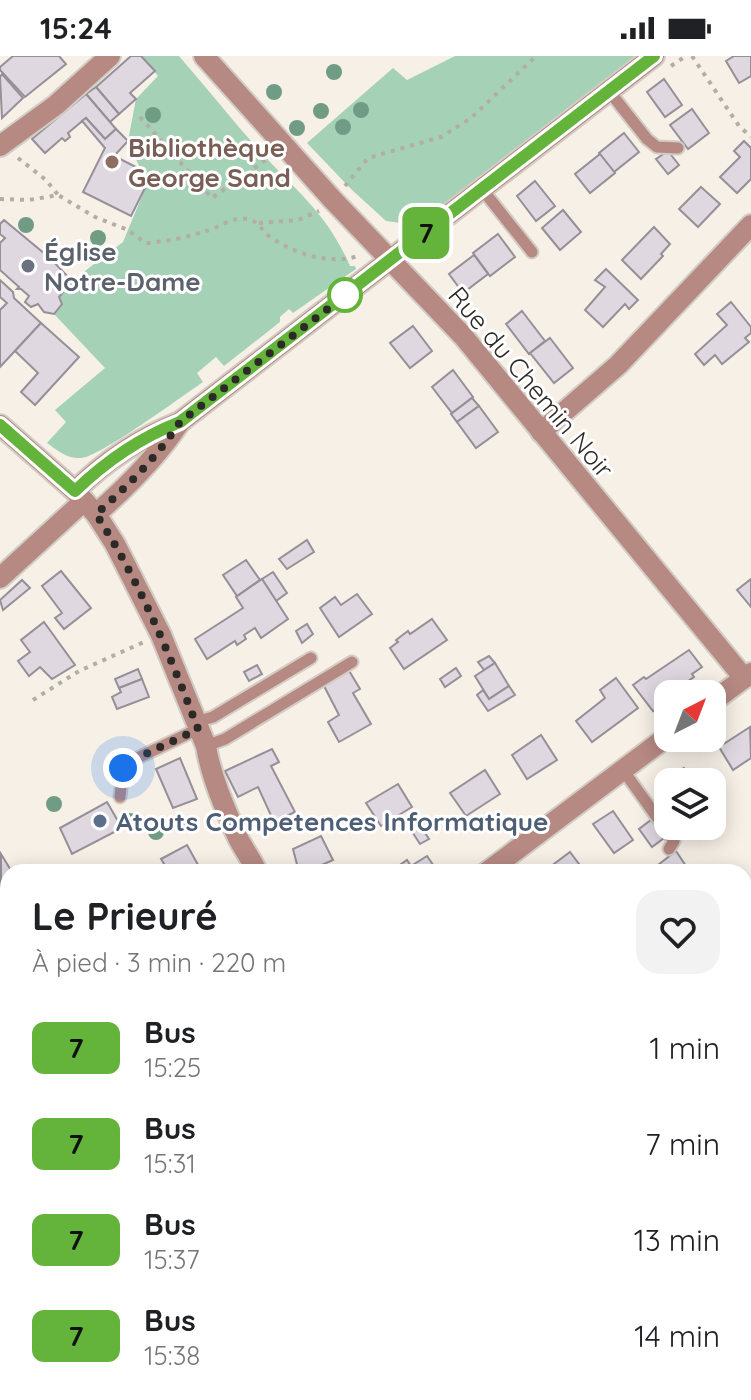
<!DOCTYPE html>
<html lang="fr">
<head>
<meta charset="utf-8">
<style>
  :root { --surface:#fff; --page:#f2f2f2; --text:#202124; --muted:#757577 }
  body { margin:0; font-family:Quicksand,sans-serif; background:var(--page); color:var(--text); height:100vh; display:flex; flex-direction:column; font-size:30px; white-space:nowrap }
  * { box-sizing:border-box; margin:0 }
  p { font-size:26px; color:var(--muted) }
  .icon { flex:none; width:44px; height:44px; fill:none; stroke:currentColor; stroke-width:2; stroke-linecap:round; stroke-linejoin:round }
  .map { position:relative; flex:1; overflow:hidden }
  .side { position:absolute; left:0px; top:808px; width:752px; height:536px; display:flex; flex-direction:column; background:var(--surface); border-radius:24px 24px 0 0; box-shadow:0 4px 20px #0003 }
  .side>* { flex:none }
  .badge { padding:0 16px; border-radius:12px; font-size:28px; line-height:52px }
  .needle { width:52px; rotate:42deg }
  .fabs { position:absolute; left:654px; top:624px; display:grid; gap:16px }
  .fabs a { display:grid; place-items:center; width:72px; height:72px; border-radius:16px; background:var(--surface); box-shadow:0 4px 20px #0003; font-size:40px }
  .you { position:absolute; width:40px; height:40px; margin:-20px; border:6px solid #fff; border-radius:50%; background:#1a73e8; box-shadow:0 0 0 12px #1a73e833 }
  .map>.badge { position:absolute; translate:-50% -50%; box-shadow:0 0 0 4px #fff }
  .round { display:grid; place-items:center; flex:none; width:84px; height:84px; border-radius:24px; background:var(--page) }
  .head { display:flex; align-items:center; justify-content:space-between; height:136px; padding:0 32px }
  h1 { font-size:38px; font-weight:800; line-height:60px }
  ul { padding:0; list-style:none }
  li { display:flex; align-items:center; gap:24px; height:96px; padding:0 32px }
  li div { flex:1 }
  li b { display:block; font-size:30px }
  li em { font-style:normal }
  li .badge { min-width:88px; font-weight:700; text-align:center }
  .status { display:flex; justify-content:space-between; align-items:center; height:56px; padding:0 40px; background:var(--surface); direction:ltr }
  .status svg { height:22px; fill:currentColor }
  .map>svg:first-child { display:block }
</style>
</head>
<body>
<div class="status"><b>15:24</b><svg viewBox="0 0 49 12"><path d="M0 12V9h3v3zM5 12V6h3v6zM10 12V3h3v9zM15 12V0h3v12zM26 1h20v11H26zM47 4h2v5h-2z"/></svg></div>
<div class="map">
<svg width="751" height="1344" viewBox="0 0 751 1344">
  <rect width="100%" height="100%" fill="#f7f0e7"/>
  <g fill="#a5d1b6">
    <path d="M141 0H179C206 31 232 64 259 94 297 136 327 157 350 210H355L356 213 293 257 289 253 280 261V266L224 310 216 301 197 317 203 326C184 339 98 402 81 402 67 403 58 395 47 387L66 366 55 354 105 312 54 258 62 248 59 241 72 225 123 186 147 128 128 85 136 43 158 20Z"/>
    <path d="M455 0H637L415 173 410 168 386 165 351 133 307 87 393 12 407 24Z"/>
    <path d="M751 1225V1302L744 1293V1230Z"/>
  </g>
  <g fill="#dfd8e1" stroke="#958f97" stroke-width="2">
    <path d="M13 0H59L66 8 25 41 0 14V11Z"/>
    <path d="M131 0H141L155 15 130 37 136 43 119 58 96 31Z"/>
    <path d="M734 0H751V20L739 27 726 5Z"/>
    <path d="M2 18 23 42 2 62 0 21Z"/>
    <path d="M664 23 682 49 665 61 647 36Z"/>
    <path d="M96 31 119 58 110 66 86 38Z"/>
    <path d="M86 38 116 73 105 83 86 62 68 77 70 81 65 85 62 82 45 97 32 83Z"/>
    <path d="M692 53 709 77 688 93 670 69Z"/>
    <path d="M86 62 105 83 116 73 128 85 114 100 138 112 133 122 147 128 131 160 83 136 105 92 82 65Z"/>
    <path d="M624 77 639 96 614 116 599 97Z"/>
    <path d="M744 85 751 92V123L737 137 720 121 740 101 734 95Z"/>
    <path d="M668 95 679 109 668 118 656 103Z"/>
    <path d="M600 98 615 117 590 137 575 118Z"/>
    <path d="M535 125 555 150 536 165 517 140Z"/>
    <path d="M701 131 720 148 698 171 679 153Z"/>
    <path d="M563 154 581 176 560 194 542 172Z"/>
    <path d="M4 164 51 203 72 225 59 241 62 248 54 258 44 256 38 248 31 251 25 246 29 240 21 233H17L19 231 0 214V187L5 182 0 178V168Z"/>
    <path d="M654 171 670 188 661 198 663 200 641 223 622 204Z"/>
    <path d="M498 178 515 201 490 220 473 197Z"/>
    <path d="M474 199 488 218 463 237 449 218Z"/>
    <path d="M606 213 638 244 629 253 625 248 603 271 585 254 605 231 595 224Z"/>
    <path d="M0 224 13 236 14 242 41 267 0 311V254L7 247 0 241Z"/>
    <path d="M731 246 751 271V277L745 282 749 286 722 308 715 299 704 309 695 298 727 269 717 258Z"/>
    <path d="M522 255 545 285 529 298 506 268Z"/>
    <path d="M41 267 79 301 35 349 21 336 38 317 15 295Z"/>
    <path d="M413 270 432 295 410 312 390 287Z"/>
    <path d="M550 282 573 312 554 327 530 297Z"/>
    <path d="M453 314 473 341 452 357 432 331Z"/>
    <path d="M472 342 479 350 457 366 451 358Z"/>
    <path d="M479 350 498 376 476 392 457 366Z"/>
    <path d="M307 484 314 496 287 513 279 503Z"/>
    <path d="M246 504 260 524 237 540 223 519Z"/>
    <path d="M61 515 91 552 64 573 55 562 62 557 42 530Z"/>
    <path d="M273 516 287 537 276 545 262 523Z"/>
    <path d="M262 523 288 563 261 582 255 572 244 579 246 583 237 589 235 585 207 603 195 583 243 552 236 541Z"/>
    <path d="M751 523V551L737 534Z"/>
    <path d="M22 524 30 532 3 554 0 544Z"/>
    <path d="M357 538 372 558 339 581 320 552 335 541 341 549Z"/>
    <path d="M432 563 447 584 404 613 390 592 398 586 396 584 408 575 410 578Z"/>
    <path d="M44 566 75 609 52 623 40 611 29 620 18 605 30 596 21 584Z"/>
    <path d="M307 568 313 578 302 587 296 575Z"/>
    <path d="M689 594 702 611 692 618 694 621 662 643 664 647 653 655 633 629 644 621 646 623Z"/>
    <path d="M489 600 495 607 484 614 478 606Z"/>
    <path d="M495 607 509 630 489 643 475 620Z"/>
    <path d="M257 609 262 618 249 625 244 616Z"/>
    <path d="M456 612 461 620 445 631 440 623Z"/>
    <path d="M138 613 142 623 119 632 115 623Z"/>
    <path d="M348 613 360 633 353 637 371 668 339 686 328 666 339 659 323 628Z"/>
    <path d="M616 622 638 652 592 686 576 665 605 642 600 634Z"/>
    <path d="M142 623 149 641 117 653 112 641 121 636 119 632Z"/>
    <path d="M509 630 515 639 488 655 477 639 483 634 489 643Z"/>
    <path d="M750 671 751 702 733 714 719 691Z"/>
    <path d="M541 679 557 704 527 723 512 699Z"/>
    <path d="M272 693 279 706 271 710 295 756 274 766 258 731 238 741 225 715Z"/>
    <path d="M180 702 197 743 173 752 156 713Z"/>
    <path d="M684 712 693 726H668V749L657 732 678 719 677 717Z"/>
    <path d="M485 714 500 738 466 760 450 737Z"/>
    <path d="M398 728 412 751 381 770 366 747Z"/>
    <path d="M107 746 122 772 72 798 60 772Z"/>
    <path d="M613 755 633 784 614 797 593 768Z"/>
    <path d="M651 764 664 782 652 791 639 773Z"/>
    <path d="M417 765 429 783 420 788 409 771Z"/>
    <path d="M321 780 333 804 306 816H299L293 793Z"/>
    <path d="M187 789 202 816H169L161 803Z"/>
    <path d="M676 795 690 816H649Z"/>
    <path d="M570 796 585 816H547L546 814Z"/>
    <path d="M1 798 12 816H8V839L1 843Z"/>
    <path d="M427 800 438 816H400L397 811 407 804 411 810Z"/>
    <path d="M751 1033V1066L744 1072V1038Z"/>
    <path d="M751 1086V1119L747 1123 744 1119V1091Z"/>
    <path d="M744 1149 751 1158V1174L744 1179Z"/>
    <path d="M154 1336H198L186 1344H159Z"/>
    <path d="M482 1336H515L522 1344H472Z"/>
  </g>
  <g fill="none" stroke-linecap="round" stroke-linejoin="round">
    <defs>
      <g id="lane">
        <path d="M609 35 647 83 657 91 678 92"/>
        <path d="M482 133 532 196"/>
        <path d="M196 666 213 661 311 602"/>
        <path d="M206 690 225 683 352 606"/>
        <path d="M623 714 674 785 669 793"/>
        <path d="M120 741 123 712 127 707 198 673"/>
      </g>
      <g id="street">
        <path d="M204 0 332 143 463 280 744 622"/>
        <path d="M0 90 56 49 110 0"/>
        <path d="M0 369 75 435 96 458 115 488 161 579 206 690C211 721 225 753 238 782 244 794 252 804 257 816"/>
        <path d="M541 376 618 309 751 169"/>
        <path d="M75 435C106 404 139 382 180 366L654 0"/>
        <path d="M96 458C128 430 157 401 180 366"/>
        <path d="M0 522 84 445"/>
        <path d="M712 646 751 617"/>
        <path d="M487 816 668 680"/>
        <path d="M0 970 8 982"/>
        <path d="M0 1015 8 1010"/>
        <path d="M0 1288 8 1301"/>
        <path d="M30 1336 35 1344"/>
        <path d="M555 1336 562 1344"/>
        <path d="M348 1344 359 1336"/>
      </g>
    </defs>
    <use href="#lane" stroke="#d2ccc4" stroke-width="15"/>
    <use href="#street" stroke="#d2ccc4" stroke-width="24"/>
    <g stroke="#b3ada6" stroke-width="4" stroke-dasharray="4 6" stroke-linecap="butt">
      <path d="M692 0 739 70 751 81"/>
      <path d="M671 10 686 0"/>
      <path d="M140 61 212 142 270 101"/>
      <path d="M18 102 46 124 58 139"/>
      <path d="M345 130 368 102 441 81 471 62 536 0"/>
      <path d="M0 143 29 144 58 139 95 161 128 174 145 187C166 186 187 181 206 175 219 172 233 160 247 163 259 165 261 174 270 181 295 198 329 209 358 200"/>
      <path d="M259 167 298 164 319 155"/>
      <path d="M33 644 79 615 144 586"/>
      <path d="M744 1133 751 1142"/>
    </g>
    <use href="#lane" stroke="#b68983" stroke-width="11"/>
    <use href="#street" stroke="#b68983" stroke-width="20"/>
  </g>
  <g fill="#709c85">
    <circle cx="334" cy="16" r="8"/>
    <circle cx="274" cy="36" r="8"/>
    <circle cx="361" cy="54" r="8"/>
    <circle cx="321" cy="55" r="8"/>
    <circle cx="153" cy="59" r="8"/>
    <circle cx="343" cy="71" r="8"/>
    <circle cx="297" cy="72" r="8"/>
    <circle cx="26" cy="169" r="8"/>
    <circle cx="98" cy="182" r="8"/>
    <circle cx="52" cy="194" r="8"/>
    <circle cx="54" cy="748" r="8"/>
    <circle cx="130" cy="765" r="8"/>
    <circle cx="178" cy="767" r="8"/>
    <circle cx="156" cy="776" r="8"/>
  </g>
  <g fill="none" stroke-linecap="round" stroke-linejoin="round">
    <defs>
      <path id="line" d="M0 369 75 435C106 405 139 382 180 366L654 0"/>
    </defs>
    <use href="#line" stroke="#fff" stroke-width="18"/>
    <use href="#line" stroke="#64b33b" stroke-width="12"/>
    <path stroke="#2c2a27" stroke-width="8" stroke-dasharray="0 14.4" d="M123 712 127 707 198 673C170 599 139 524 96 458 128 430 157 401 180 366L355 232 345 239"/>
  </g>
  <circle fill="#8d6e63" stroke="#fff" stroke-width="3" cx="112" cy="106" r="8"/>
  <circle fill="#6b7280" stroke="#fff" stroke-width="3" cx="28" cy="210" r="8"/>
  <circle fill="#fff" stroke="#64b33b" stroke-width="4" cx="345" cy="239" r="16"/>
  <circle fill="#5c6f8a" stroke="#fff" stroke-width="3" cx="100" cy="765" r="8"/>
  <g text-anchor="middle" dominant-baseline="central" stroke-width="6" stroke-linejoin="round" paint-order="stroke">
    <g font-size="26" font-weight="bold" fill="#785e54" stroke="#fff" text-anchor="start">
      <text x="128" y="91">Bibliothèque<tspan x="128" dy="30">George Sand</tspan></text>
    </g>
    <g font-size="26" font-weight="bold" fill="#5b616d" stroke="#fff" text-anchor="start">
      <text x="44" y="195">Église<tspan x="44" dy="30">Notre-Dame</tspan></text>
    </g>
    <g font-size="26" fill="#2c2a27" stroke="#fff">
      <text transform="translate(531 326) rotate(50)">Rue du Chemin Noir</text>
    </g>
    <g font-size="26" font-weight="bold" fill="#4e5e75" stroke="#fff" text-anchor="start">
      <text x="116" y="765">Atouts Competences Informatique</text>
    </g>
  </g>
</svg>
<div class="fabs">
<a><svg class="needle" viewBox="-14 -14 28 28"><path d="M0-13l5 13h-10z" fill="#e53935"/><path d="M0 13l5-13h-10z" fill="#757577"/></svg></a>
<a><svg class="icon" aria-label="layers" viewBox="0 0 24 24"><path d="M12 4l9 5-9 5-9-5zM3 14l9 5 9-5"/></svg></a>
</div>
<div class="you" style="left:123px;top:712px"></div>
<b class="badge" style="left:426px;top:177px;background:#64b33b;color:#111">7</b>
<section class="side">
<div class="head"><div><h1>Le Prieuré</h1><p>À pied · 3 min · 220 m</p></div><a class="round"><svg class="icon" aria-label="heart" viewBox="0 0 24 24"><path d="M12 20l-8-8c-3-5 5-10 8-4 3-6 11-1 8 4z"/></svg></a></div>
<ul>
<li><span class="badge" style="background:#64b33b;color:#111">7</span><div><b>Bus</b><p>15:25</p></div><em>1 min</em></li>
<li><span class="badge" style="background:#64b33b;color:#111">7</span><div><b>Bus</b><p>15:31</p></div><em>7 min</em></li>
<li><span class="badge" style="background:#64b33b;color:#111">7</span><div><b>Bus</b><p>15:37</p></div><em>13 min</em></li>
<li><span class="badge" style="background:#64b33b;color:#111">7</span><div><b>Bus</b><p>15:38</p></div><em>14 min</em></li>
</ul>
</section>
</div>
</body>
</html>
